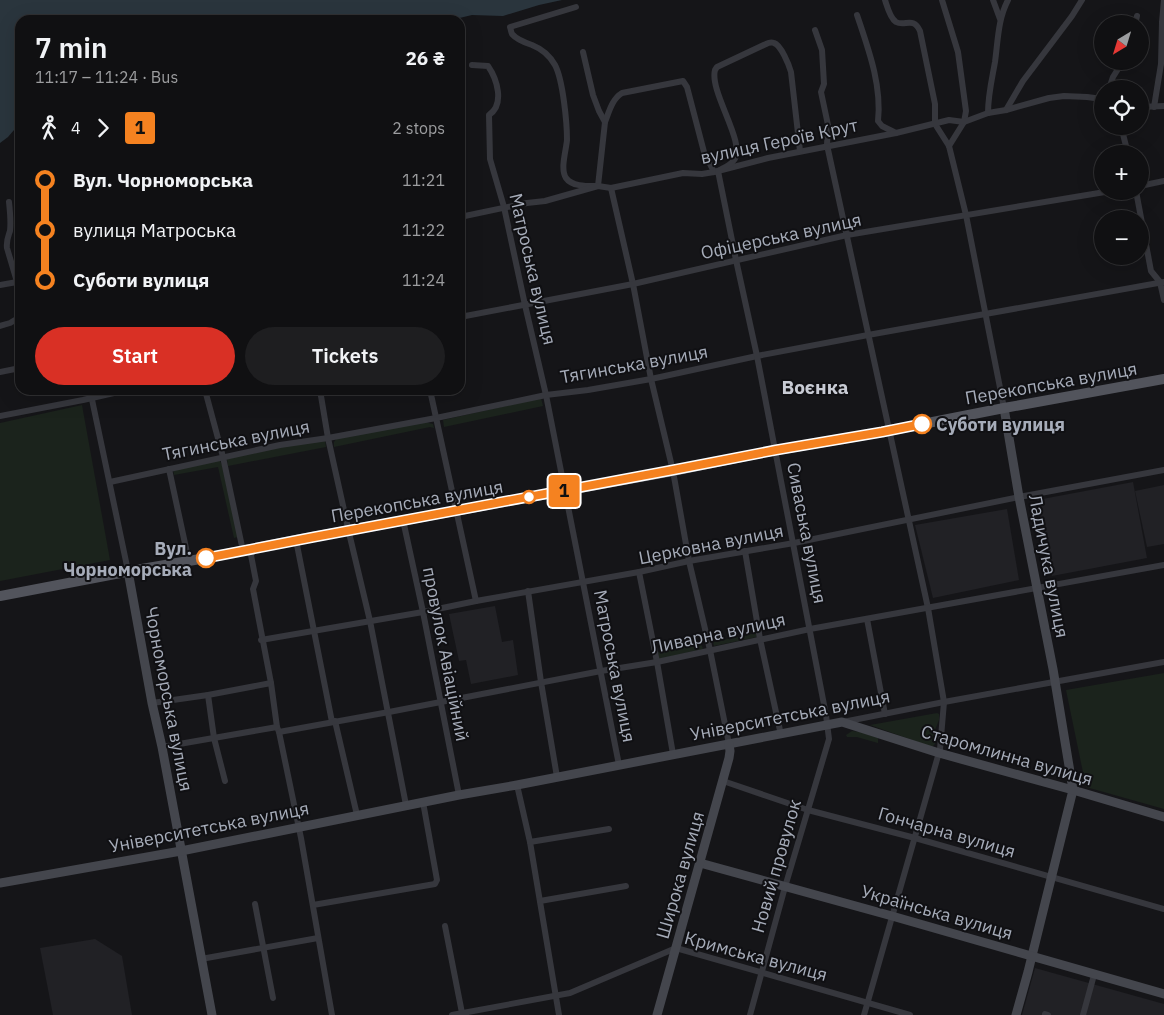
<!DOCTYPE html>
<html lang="en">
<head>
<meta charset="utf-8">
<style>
  :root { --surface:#101012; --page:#1e1e20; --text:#f1f3f6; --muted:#9c9d9f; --line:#303032; --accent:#d93025 }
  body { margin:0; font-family:"IBM Plex Sans",sans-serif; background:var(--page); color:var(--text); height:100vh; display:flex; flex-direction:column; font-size:19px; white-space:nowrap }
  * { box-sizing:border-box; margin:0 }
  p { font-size:16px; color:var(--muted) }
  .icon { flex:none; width:28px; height:28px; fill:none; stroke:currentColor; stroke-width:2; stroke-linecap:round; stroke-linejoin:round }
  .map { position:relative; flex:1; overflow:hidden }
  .panel { position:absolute; left:15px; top:15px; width:450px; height:380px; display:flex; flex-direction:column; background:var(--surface); border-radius:15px; box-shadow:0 5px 20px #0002,0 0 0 1px var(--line) }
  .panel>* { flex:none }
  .badge { padding:0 10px; border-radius:4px; font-size:18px; line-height:32px }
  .needle { width:32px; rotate:218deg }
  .controls { position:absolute; left:1094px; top:15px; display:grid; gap:10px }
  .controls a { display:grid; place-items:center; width:55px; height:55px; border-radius:50%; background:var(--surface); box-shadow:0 5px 20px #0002,0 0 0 1px var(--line); font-size:25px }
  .map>.badge { position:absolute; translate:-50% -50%; box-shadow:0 0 0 2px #fff }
  .legs { display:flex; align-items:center; gap:8px; height:55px; padding:0 20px; font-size:16px }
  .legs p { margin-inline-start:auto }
  .summary { display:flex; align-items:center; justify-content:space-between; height:85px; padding:0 20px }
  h1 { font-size:28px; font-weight:600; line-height:38px }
  .cta { display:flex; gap:10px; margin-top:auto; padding:10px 20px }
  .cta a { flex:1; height:58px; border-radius:30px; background:var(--accent); color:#fff; font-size:20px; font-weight:600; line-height:58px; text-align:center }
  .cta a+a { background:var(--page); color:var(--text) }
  ul { padding:0 20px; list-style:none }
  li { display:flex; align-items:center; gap:18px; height:50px; font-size:19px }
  li i { display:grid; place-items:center; width:8px; height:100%; margin:0 6px; background:currentColor }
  li i::after { content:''; width:12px; height:12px; margin:-6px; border:4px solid; border-radius:50%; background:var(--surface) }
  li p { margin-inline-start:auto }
  li:first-child i { background:linear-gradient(#0000 50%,currentColor 0) }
  li:last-child i { background:linear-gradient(currentColor 50%,#0000 0) }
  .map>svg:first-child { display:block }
</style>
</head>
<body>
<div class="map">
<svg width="1164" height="1015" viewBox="0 0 1164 1015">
  <rect width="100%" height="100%" fill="#151518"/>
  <g fill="#212125">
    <path d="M1133 482 1147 558 1052 576 1037 500Z"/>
    <path d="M1164 485V544L1147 547 1135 491Z"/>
    <path d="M1007 509 1019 580 933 598 915 525Z"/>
    <path d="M495 606 502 642 513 640 518 675 471 684 466 660 459 661 449 614Z"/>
    <path d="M95 939 122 956 132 1015H53L40 948Z"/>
    <path d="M1035 968 1164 1004V1015H1022Z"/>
  </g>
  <g fill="#1b231c">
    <path d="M541 398 543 406 444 427 443 420Z"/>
    <path d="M82 405 110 560 0 581V423Z"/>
    <path d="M425 422 433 424 434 428 430 427 334 447V442L337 438Z"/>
    <path d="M325 440 326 447 228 466 227 459 281 447Z"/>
    <path d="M217 461H220L222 465 238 537 234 538 218 467 174 475 173 469Z"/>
    <path d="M756 633 757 637 714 646 713 642Z"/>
    <path d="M701 643 703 649 659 659 658 652Z"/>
    <path d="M1164 673V809L1086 787 1066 690Z"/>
    <path d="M937 713 939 714V720L935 730 936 743 932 747 870 725Z"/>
    <path d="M852 731 860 732 878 738V743L857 737H847L846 735Z"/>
  </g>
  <path fill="#2a353d" d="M0 0H562L539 5 503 16 472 15 451 20H20V123L8 137 0 143Z"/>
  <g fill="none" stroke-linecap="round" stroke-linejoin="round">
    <g stroke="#36373d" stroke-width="6">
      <path d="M885 0C887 6 890 18 896 22 905 27 913 16 920 31L935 104V124L949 146 966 215 1004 408"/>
      <path d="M942 0 958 52 966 111 964 122 949 146"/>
      <path d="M993 0 1000 19"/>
      <path d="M576 7 510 27C511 30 511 32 512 34 517 40 526 43 532 45 542 49 550 56 555 65 563 80 567 123 567 140 566 151 560 169 566 178 572 187 589 186 598 186L605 122 599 111 593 95 583 52"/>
      <path d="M857 15C868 48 882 85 878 121L882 126 896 133"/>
      <path d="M1135 24 1137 16"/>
      <path d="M815 30 822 50 824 84 821 92 828 125 827 145 928 608 944 702 940 749 864 1015"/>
      <path d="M472 65 488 66C497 79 505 104 489 115L490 159 504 207 525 305 546 395 619 765"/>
      <path d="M1109 89 1113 77 1123 61"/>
      <path d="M1140 107 1164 106"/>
      <path d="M1154 107 1161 64 1162 22 1164 0"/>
      <path d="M1006 110 1023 81 1072 16 1082 0"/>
      <path d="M988 113C988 95 992 79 995 62 998 40 998 19 1008 0"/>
      <path d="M605 122C609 112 612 99 622 93L683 81 687 87 704 152 714 172"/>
      <path d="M1121 126 1128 154"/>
      <path d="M1140 186 1164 181"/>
      <path d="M611 188 633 284 651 379 673 471 689 561 710 650 729 744"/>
      <path d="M1136 191 1151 271 1160 282 1164 300"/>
      <path d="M9 202C10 211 11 222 10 231 8 237 6 241 7 248L20 292"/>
      <path d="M460 217 527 203 545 201 598 186 611 188 683 173 702 174 714 172 768 158 896 133 949 120 964 122 988 113 1006 110 1049 98 1064 96 1087 97 1102 99"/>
      <path d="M0 285 17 282"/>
      <path d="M460 317 633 284 847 235 1111 191"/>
      <path d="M0 326 10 323 20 317"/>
      <path d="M0 372 20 368"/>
      <path d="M90 390 128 571"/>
      <path d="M205 390 223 457 243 551"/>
      <path d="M320 390 328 438 350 537 370 621 406 805"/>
      <path d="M430 390 476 601"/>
      <path d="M0 416 83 400 127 390"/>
      <path d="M169 469 189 562"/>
      <path d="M110 482 280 445 328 438 436 418 546 395 588 390 651 379 757 356 868 335 1164 282"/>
      <path d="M403 520 423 612 459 795"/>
      <path d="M296 540 332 722"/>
      <path d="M250 550 256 581 253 589 271 683 277 727 279 732 301 838 332 1015"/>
      <path d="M745 551 760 639 781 735"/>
      <path d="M639 572 657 662 673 754"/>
      <path d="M528 591 541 682 557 777"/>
      <path d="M867 619 885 714"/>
      <path d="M261 640 423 612 476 601 639 572 689 561 794 543 1019 497 1164 470"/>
      <path d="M208 695 214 738 225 781"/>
      <path d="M152 703 208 695 271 683"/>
      <path d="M335 721 357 815"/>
      <path d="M843 722 944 702 1164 662"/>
      <path d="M279 732 389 712 601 671 657 662 810 629 1164 565"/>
      <path d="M162 747 277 727"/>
      <path d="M723 781 808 810 915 838 1164 909"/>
      <path d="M517 785 530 842 559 1015"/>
      <path d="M530 842 609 829"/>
      <path d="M540 901 626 886"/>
      <path d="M255 904 273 998"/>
      <path d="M313 905 435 884 437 880 423 802"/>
      <path d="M445 926 462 1013"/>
      <path d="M201 959 318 938"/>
      <path d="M1045 1014 1048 1015"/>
      <path d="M452 1015 570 993 676 948 910 1015"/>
      <path d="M750 1015 785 887 829 739 826 715 757 356 736 260 718 171C723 168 731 165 734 160 747 144 709 92 715 70L717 67 766 44C768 43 771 42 774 43 781 45 789 65 791 72L800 151"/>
      <path d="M1083 1015 1094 975"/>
    </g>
    <g stroke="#44464d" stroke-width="9">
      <path d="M1004 408 1019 497 1053 669 1073 790 1028 972 1016 1015"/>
      <path d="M128 571 152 703 162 747 212 1015"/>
      <path d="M700 863 892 916 1164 994"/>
      <path d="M0 883 181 851 459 795 517 785 842 722 939 753 1073 790 1164 817"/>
      <path d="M657 1015 729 758 730 751 729 744"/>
    </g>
    <path stroke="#52545c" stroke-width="10" d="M0 596 136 570 206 558 296 540 673 471 771 451 882 432 1004 408 1164 379"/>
  </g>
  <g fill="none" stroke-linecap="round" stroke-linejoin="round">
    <defs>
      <path id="line-1" d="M206 558 314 537 673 470 776 450 882 432 922 424"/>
    </defs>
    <use href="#line-1" stroke="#fff" stroke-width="11"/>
    <use href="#line-1" stroke="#f58220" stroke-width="8"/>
  </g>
  <g fill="#fff" stroke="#f58220" stroke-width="2.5">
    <circle cx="922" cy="424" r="9"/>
    <circle cx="529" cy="497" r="6"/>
    <circle cx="206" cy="558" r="9"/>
  </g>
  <g text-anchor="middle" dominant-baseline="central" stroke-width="4" stroke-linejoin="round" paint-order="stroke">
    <g font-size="18" fill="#a6acb9" stroke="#101013">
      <text transform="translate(779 141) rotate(-12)">вулиця Героїв Крут</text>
      <text transform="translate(781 236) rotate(-12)">Офіцерська вулиця</text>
      <text transform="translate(533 269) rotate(77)">Матроська вулиця</text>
      <text transform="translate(634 364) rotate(-10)">Тягинська вулиця</text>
      <text transform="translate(1051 383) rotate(-10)">Перекопська вулиця</text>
      <text transform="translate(236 440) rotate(-11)">Тягинська вулиця</text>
      <text transform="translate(417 501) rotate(-10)">Перекопська вулиця</text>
      <text transform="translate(807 533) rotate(79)">Сиваська вулиця</text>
      <text transform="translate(711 544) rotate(-11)">Церковна вулиця</text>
      <text transform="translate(1049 566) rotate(79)">Ладичука вулиця</text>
      <text transform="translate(718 633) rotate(-12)">Ливарна вулиця</text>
      <text transform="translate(446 654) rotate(79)">провулок Авіаційний</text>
      <text transform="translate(615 666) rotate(79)">Матроська вулиця</text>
      <text transform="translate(169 699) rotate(79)">Чорноморська вулиця</text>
      <text transform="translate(790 715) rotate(-11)">Університетська вулиця</text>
      <text transform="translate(1007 755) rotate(16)">Старомлинна вулиця</text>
      <text transform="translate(209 827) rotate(-11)">Університетська вулиця</text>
      <text transform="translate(947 832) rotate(16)">Гончарна вулиця</text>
      <text transform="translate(776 866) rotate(-74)">Новий провулок</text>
      <text transform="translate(680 875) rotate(-74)">Широка вулиця</text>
      <text transform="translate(937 912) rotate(16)">Українська вулиця</text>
      <text transform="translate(756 956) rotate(15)">Кримська вулиця</text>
    </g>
    <g font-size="18" font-weight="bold" fill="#a6acb9" stroke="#101013" text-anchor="start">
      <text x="936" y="424">Суботи вулиця</text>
      <text x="192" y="548" text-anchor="end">Вул.<tspan x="192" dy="21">Чорноморська</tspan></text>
    </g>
    <g font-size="19" font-weight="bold" fill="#c8cbd4" stroke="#101013">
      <text x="815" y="387">Воєнка</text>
    </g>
  </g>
</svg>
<div class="controls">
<a><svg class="needle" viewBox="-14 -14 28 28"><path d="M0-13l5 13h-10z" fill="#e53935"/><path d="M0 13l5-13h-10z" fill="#9c9d9f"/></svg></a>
<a><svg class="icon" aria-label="locate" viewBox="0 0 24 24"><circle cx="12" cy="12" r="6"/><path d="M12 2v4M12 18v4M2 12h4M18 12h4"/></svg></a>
<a>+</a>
<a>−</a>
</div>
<b class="badge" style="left:564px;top:491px;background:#f58220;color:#111">1</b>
<section class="panel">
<div class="summary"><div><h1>7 min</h1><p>11:17 – 11:24 · Bus</p></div><b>26 ₴</b></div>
<div class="legs"><svg class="icon" aria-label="walk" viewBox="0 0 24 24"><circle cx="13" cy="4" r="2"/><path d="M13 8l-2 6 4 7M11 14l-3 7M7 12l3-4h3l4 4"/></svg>4<svg class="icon" aria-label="forward" viewBox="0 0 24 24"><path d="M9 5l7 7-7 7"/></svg><b class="badge" style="background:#f58220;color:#111">1</b><p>2 stops</p></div>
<ul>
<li><i style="color:#f58220"></i><b>Вул. Чорноморська</b><p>11:21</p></li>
<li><i style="color:#f58220"></i><span>вулиця Матроська</span><p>11:22</p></li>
<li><i style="color:#f58220"></i><b>Суботи вулиця</b><p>11:24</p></li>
</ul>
<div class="cta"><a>Start</a><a>Tickets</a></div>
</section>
</div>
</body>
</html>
